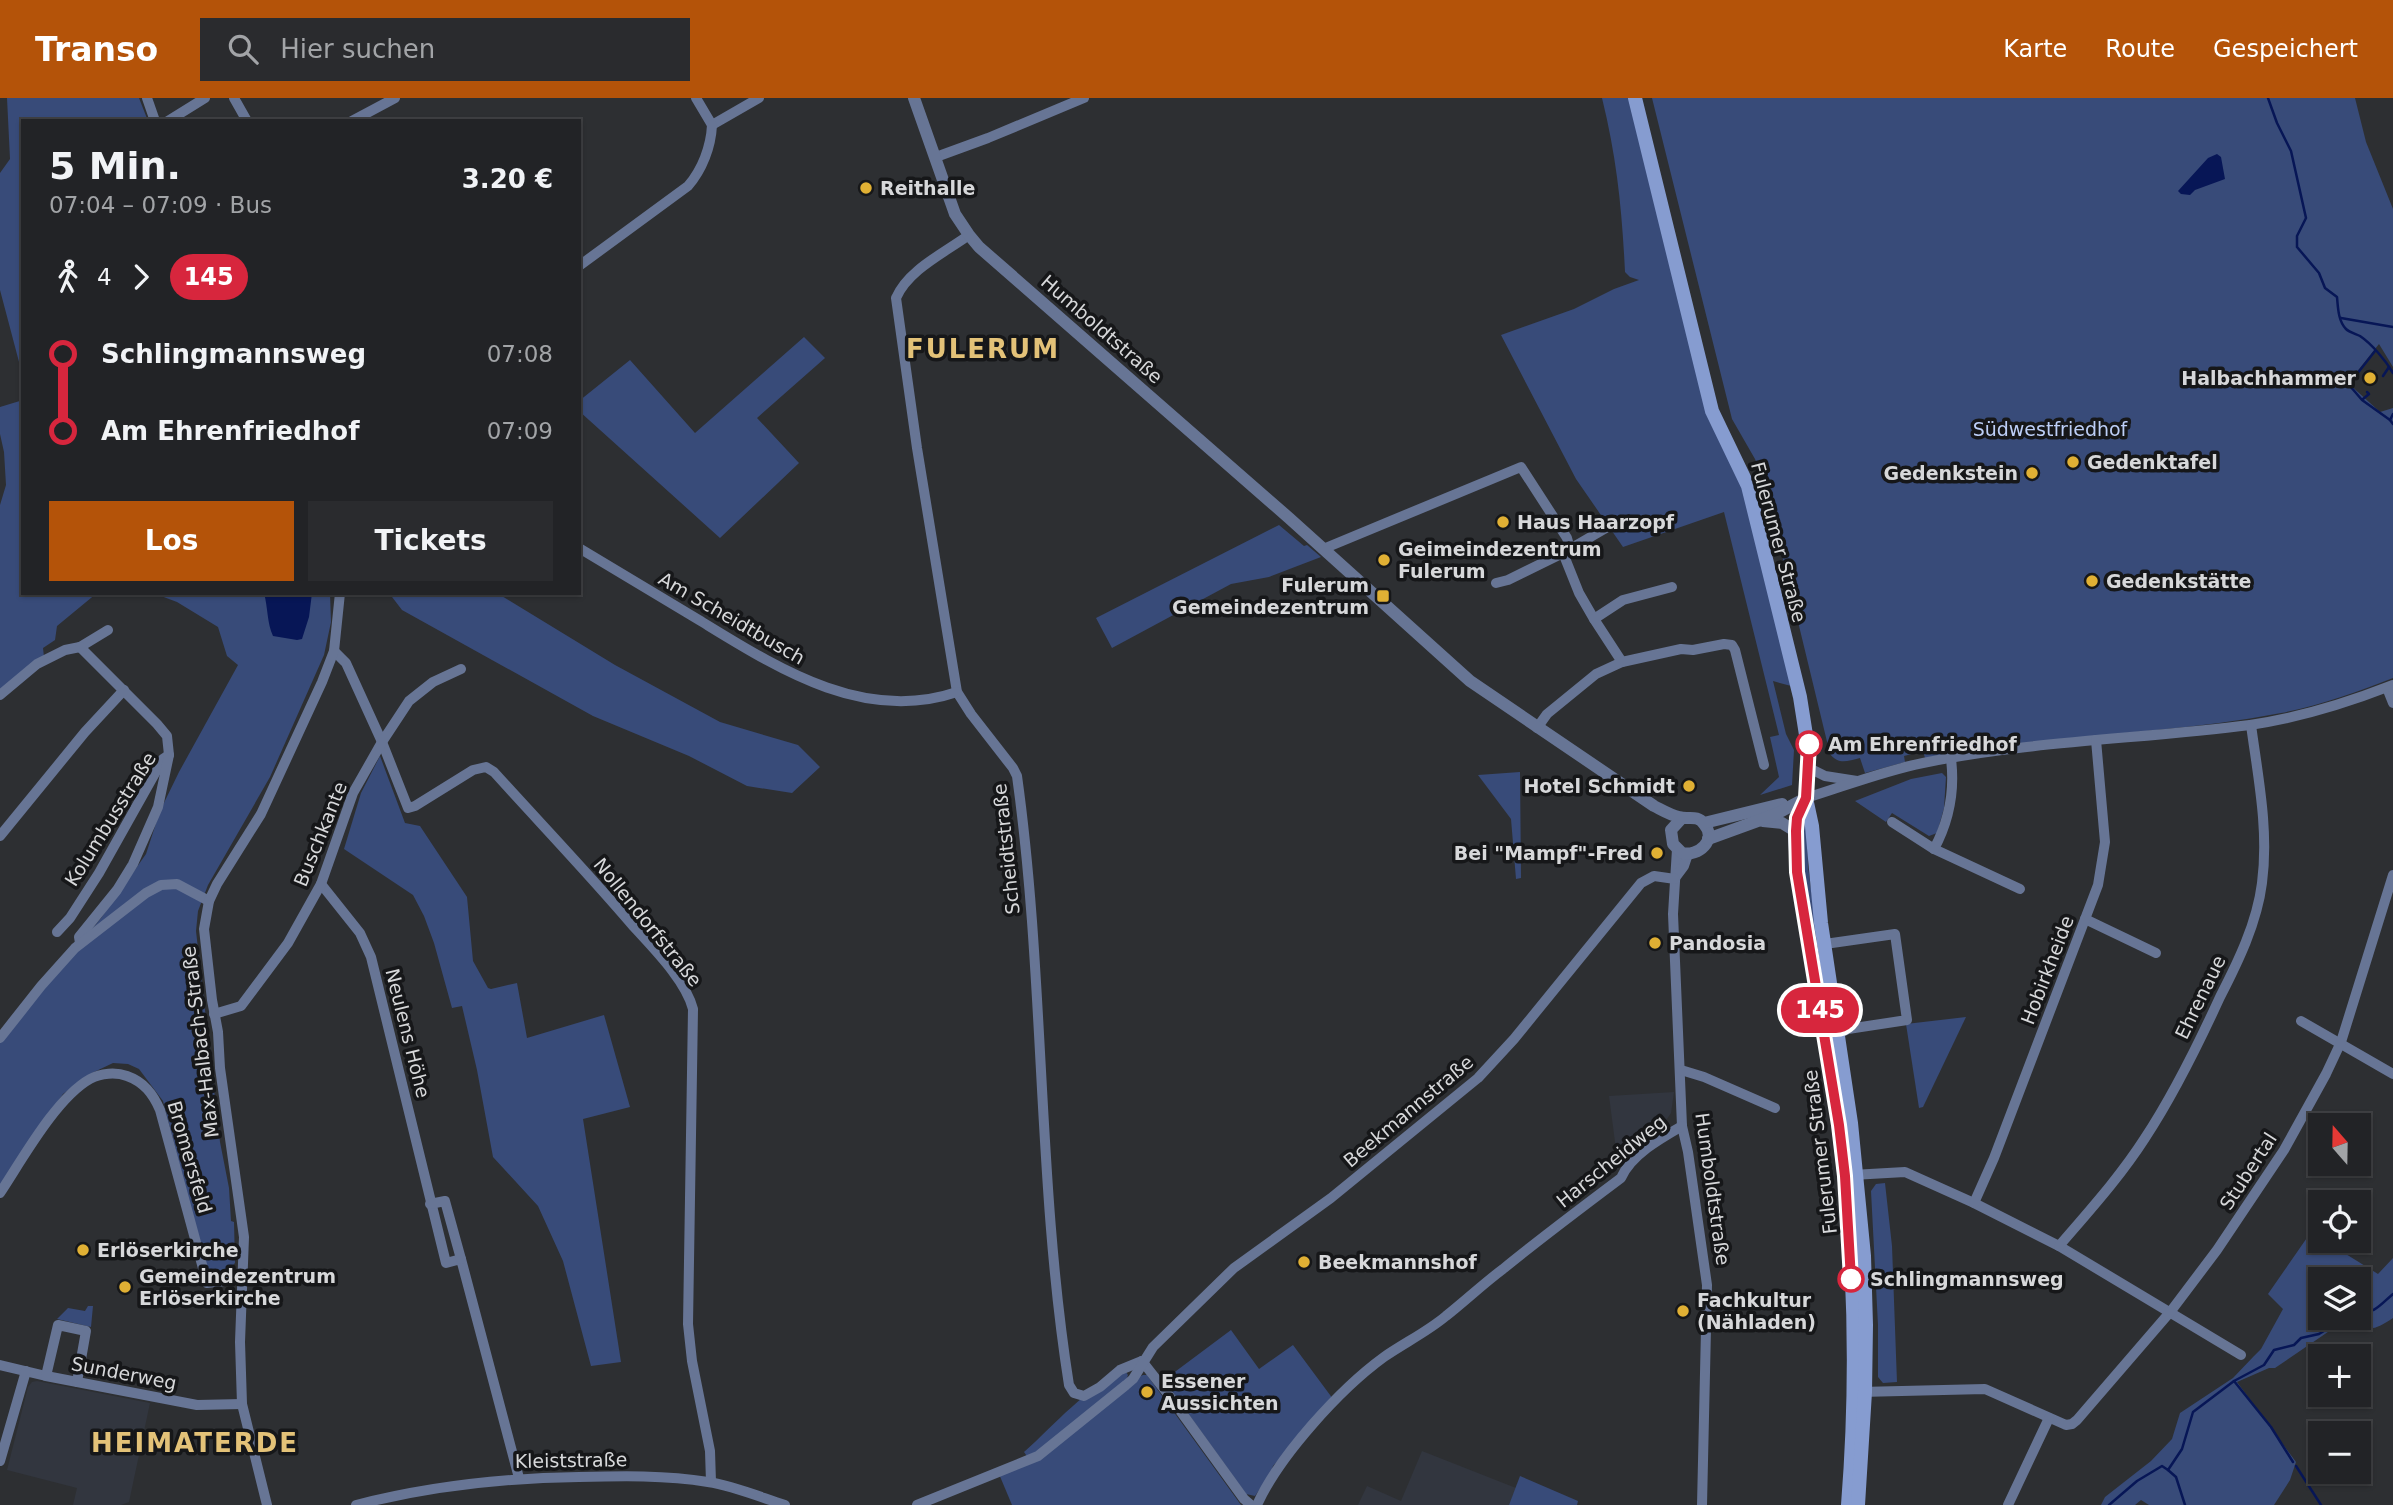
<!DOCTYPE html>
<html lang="de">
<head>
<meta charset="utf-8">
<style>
  :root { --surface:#222326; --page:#2a2b2e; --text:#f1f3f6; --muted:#a2a4a7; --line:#3f4043; --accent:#b45309 }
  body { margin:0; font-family:"DejaVu Sans",sans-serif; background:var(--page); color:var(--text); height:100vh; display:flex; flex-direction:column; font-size:26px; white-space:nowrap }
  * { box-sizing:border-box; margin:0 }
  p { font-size:23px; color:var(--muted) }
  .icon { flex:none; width:38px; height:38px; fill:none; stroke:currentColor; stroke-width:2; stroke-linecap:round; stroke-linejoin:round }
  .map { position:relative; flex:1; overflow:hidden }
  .side { position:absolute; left:21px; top:21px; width:560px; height:476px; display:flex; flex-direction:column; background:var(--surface); border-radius:0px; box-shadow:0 2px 5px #0004,0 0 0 2px var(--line) }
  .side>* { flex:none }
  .badge { padding:0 14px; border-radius:23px; font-size:24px; line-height:46px }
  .needle { width:46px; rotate:340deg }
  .controls { position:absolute; left:2308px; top:1015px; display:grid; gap:14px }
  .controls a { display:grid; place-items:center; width:63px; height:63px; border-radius:0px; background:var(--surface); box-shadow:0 2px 5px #0004,0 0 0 2px var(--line); font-size:35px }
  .map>.badge { position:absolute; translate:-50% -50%; box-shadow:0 0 0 4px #fff }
  .legs { display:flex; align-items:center; gap:10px; height:77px; padding:0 28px; font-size:23px }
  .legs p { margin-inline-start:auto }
  .overview { display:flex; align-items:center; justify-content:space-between; height:119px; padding:0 28px }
  h1 { font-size:38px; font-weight:600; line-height:52px }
  .primary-button { display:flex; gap:14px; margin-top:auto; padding:14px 28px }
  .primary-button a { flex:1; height:80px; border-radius:0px; background:var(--accent); color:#fff; font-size:28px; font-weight:600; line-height:80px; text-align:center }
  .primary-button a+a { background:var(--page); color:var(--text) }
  ul { padding:0 28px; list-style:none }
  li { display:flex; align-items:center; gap:24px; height:77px; font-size:26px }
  li i { display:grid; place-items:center; width:10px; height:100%; margin:0 9px; background:currentColor }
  li i::after { content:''; width:18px; height:18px; margin:-9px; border:5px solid; border-radius:50%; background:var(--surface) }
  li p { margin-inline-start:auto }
  li:first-child i { background:linear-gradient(#0000 50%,currentColor 0) }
  li:last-child i { background:linear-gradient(currentColor 50%,#0000 0) }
  header { display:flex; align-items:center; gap:42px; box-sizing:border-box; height:98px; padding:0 35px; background:var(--accent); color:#fff }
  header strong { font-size:33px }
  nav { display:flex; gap:38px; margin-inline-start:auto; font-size:24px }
  .search { width:490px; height:63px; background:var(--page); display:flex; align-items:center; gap:18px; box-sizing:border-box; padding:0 24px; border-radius:0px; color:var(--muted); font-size:26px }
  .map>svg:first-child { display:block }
</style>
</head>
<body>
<header>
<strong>Transo</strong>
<div class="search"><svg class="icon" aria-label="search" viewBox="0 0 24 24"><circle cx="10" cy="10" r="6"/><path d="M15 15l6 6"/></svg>Hier suchen</div>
<nav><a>Karte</a><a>Route</a><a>Gespeichert</a></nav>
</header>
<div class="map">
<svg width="2393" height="1407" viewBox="0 0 2393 1407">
  <rect width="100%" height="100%" fill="#2d2f32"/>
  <g fill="#32363f">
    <path d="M1674 994 1671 1015 1660 1031 1618 1067 1609 998Z"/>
    <path d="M37 1283 150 1305 129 1404 121 1407H73L77 1390 7 1372 28 1289 32 1284Z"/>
    <path d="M1422 1353 1516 1390 1509 1407H1358L1367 1388 1401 1403Z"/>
  </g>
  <g fill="#384b79" fill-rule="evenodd">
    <path d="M7 0H139L148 23H23V279L0 192V75L10 61Z"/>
    <path d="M1602 0H1631L1706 313C1716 340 1733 363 1743 390L1791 588 1773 583 1786 636 1794 652 1792 687 1760 697 1779 679 1770 639 1779 637 1724 414 1623 449 1576 381 1501 237 1574 211 1614 191 1639 182 1630 179 1625 174C1622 112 1617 61 1602 0Z"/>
    <path d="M1652 0H2355L2366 44 2393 111V269L2379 246 2348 285 2380 314 2393 310V580C2357 594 2319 608 2281 615 2163 638 2042 636 1925 660L1923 653 1904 658 1905 664 1865 675 1860 660C1847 663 1839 667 1830 656L1764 383 1755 361 1732 321Z"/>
    <path d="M804 239 825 260 757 320 799 365 720 440 579 313V303L630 262 695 335Z"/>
    <path d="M23 302V495H97L57 528 55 542 43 550 44 559 0 592V407L6 387 4 354 0 336V309Z"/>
    <path d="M1279 427 1304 448 1307 447 1321 459 1269 479 1231 486 1112 550 1096 520Z"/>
    <path d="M153 495H330L331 524 324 557 270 679 208 787 198 813 196 833 220 1044 229 1090 231 1123 234 1124 235 1165 229 1171 213 1178 207 1173 163 1003 139 971 128 966 113 965 92 975 63 996 0 1088V944L101 820 146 756 160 713 179 674 238 567 227 558 218 529 177 504Z"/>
    <path d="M389 495H497L615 567 720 624 798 647 820 669 792 695 747 688 689 658 593 618 402 512Z"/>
    <path d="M380 658 405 725 420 728 467 799 473 863 488 890 491 891 517 885 527 940 604 917 630 1009 583 1021 621 1264 591 1268 563 1163 538 1108 493 1059 477 972 462 908 452 910 434 845 424 818 413 797 344 751 361 695Z"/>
    <path d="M1520 674 1521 780 1516 781 1511 721 1478 677Z"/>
    <path d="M1942 675 1946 679 1944 710 1937 735 1929 738 1892 715 1886 724 1855 703 1911 681Z"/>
    <path d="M1801 723H1807L1808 768 1817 838 1813 837 1800 775Z"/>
    <path d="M1966 919 1923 1009 1919 1010 1906 926Z"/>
    <path d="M1885 1085 1892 1148 1897 1284 1883 1285 1878 1279V1227L1871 1093 1876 1086Z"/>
    <path d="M2311 1134 2320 1140V1143H2325L2378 1176 2393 1160V1220C2372 1234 2369 1233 2347 1221L2275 1270H2269L2237 1284 2296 1364 2290 1382 2274 1407H2149L2141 1402 2135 1407H2101L2105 1399 2151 1363 2172 1341 2180 1315 2233 1280 2254 1258 2261 1251 2283 1211 2268 1196ZM2320 1181H2359V1220H2320Z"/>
    <path d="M88 1208H93L91 1229 57 1221 68 1210 85 1213Z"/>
    <path d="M1231 1232 1259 1271 1293 1247 1333 1301 1273 1368 1271 1375 1255 1398 1246 1396 1164 1282Z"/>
    <path d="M1126 1274 1128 1277 1126 1282 1029 1361 1024 1354C1054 1328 1087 1287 1126 1274Z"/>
    <path d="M1143 1277H1147L1241 1407H1012L999 1376 1021 1368 1134 1281Z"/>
    <path d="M1520 1378 1578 1403 1577 1407H1509Z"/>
  </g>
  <g fill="#071656">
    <path d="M2217 56 2221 59 2225 81 2195 92 2190 97 2181 96 2178 93 2208 60Z"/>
    <path d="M264 495H312L309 519 302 541 297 542 273 538C267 525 268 510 264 495Z"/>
  </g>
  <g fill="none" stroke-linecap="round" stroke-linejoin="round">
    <g stroke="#071656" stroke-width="2.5">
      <path d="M2268 0 2277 25 2291 53 2306 120 2297 138V149L2319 175 2325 190 2337 199C2338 209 2338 223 2346 231 2349 234 2356 236 2360 238 2372 246 2386 263 2393 275"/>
      <path d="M2341 220 2393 229"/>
      <path d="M2375 253 2353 281 2350 288 2362 302 2390 322"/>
      <path d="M2383 278 2389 269"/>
      <path d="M2363 301 2369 296 2367 294"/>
      <path d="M2393 316 2390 322 2393 326"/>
      <path d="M2359 1214C2374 1217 2382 1205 2393 1196"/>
      <path d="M2234 1283 2271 1329 2293 1364"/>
      <path d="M2296 1368 2321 1407"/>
      <path d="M2168 1372 2176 1379 2185 1407"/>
      <path d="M2109 1407 2137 1383 2162 1368 2168 1372 2182 1351 2193 1314 2234 1283 2264 1267 2274 1252 2294 1247 2301 1240 2319 1236 2332 1228 2336 1220"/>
    </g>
    <g stroke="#677595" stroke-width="10">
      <path d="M147 0 155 23"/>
      <path d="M234 0 247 23"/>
      <path d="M696 0 712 27"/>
      <path d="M168 23 205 0"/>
      <path d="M352 23 395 0"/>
      <path d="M712 27 759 0"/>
      <path d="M936 59 988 40 1084 0"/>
      <path d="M969 137C944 155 908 172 896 200L917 350 957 594 971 616 1013 670 1017 678C1045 879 1037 1085 1069 1287L1074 1295 1084 1298 1100 1289 1120 1272 1142 1263"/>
      <path d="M579 168 688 88C702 72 711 49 712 27"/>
      <path d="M579 450C619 474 659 498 699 522 776 569 863 626 957 594"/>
      <path d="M1323 451 1521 369 1567 440 1570 451"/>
      <path d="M1563 455 1579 495 1594 521"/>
      <path d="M1496 485 1508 482 1563 455 1606 430"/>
      <path d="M334 553 346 565 382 644 408 710 415 708 473 672 486 669 494 674C541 726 589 776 634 829 654 851 686 883 693 911L688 1226 692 1263 710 1353 711 1384"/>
      <path d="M1622 564 1594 521 1623 502 1672 489"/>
      <path d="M2387 590 2393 605"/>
      <path d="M0 597 37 566 65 552 80 549 108 532"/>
      <path d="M1537 630 1547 616 1596 576 1622 564 1681 551 1693 552 1724 546 1732 547 1735 552 1764 667"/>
      <path d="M1809 670 1825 678 1857 683"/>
      <path d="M1806 700C1845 688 1883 673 1923 665 2030 643 2141 641 2250 627 2299 620 2347 605 2393 587"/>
      <path d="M1892 724 1934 751 2020 791"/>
      <path d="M0 738 85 634 124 592"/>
      <path d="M1677 751 1673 816 1682 1028 1688 1054 1707 1187 1702 1407"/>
      <path d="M1934 751C1949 723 1955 693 1951 661"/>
      <path d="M1675 780 1684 768 1688 756"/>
      <path d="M321 786 360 835 371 859 446 1165 461 1161 519 1380"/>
      <path d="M2085 821 2156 855"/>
      <path d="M57 834 70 820 99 775 163 661 169 657"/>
      <path d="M1821 844 1825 846 1895 836 1907 922 1848 931 1834 938"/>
      <path d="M80 845 79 839 117 792 133 766 158 709 169 657 167 638 157 626 80 549"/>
      <path d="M214 916 241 908 288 845 321 786 353 695 382 644 409 603 433 584 461 571"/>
      <path d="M2301 923 2393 976"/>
      <path d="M0 940 41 888 75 850 146 795 161 787 177 786 209 803"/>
      <path d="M1681 972 1704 979 1775 1010"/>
      <path d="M1852 1077 1905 1074 1974 1105 2059 1148 2241 1257"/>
      <path d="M0 1095C22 1062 56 1000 90 981 101 975 116 974 127 978 144 984 153 996 160 1012L207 1185 242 1181"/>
      <path d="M1974 1105 1994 1060 2098 787 2105 744 2096 642"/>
      <path d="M430 1106 445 1103 461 1161"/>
      <path d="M2059 1148C2089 1113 2120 1079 2145 1040 2174 996 2198 947 2220 899 2238 864 2257 825 2262 785 2269 732 2258 679 2251 627"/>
      <path d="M1142 1263 1171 1300 1244 1401 1251 1407"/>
      <path d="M0 1267 46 1278 197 1307 242 1306"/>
      <path d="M46 1278 58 1227 86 1233 77 1284"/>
      <path d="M1860 1294 1985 1291 2066 1327 2072 1326 2077 1322 2171 1213 2217 1152 2284 1052 2326 976 2341 944 2393 777"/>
      <path d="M0 1363 26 1273"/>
      <path d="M267 1407 242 1306 240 1244 244 1139 220 970 218 934 212 902 204 831 209 803 217 786 261 716 322 584 334 553 340 495"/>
      <path d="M356 1407C430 1388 502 1380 579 1379 622 1378 665 1377 708 1384 734 1388 760 1399 785 1407"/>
      <path d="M917 1407 1038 1358 1126 1287 1133 1281 1153 1249 1234 1170 1331 1100 1478 980 1514 941 1641 785 1654 778 1675 781"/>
      <path d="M1257 1407C1279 1358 1340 1291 1384 1259 1404 1245 1427 1234 1446 1218 1465 1203 1483 1186 1503 1171 1541 1140 1581 1110 1621 1080 1631 1057 1661 1040 1682 1028"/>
      <path d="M2008 1407 2049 1320"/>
    </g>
    <g stroke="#677595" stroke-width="12">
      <path d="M914 0 955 116 969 137 979 149 1289 420 1470 583 1654 708C1662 712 1670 717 1679 719 1688 722 1697 716 1704 726 1718 742 1698 759 1682 755L1673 746 1671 732 1681 721"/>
      <path d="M1763 723 1782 725 1795 733"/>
      <path d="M1704 725 1782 706"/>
      <path d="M1708 741 1774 717 1806 700"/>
    </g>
    <g stroke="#869cd0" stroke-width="14">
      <path d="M1635 0 1712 313 1748 388 1800 599 1809 656 1806 700 1797 720 1795 733 1797 774C1811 859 1829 945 1839 1031 1855 1155 1858 1282 1848 1407"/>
      <path d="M1806 700 1812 728 1821 825 1851 1025 1864 1158 1866 1227 1865 1294 1858 1407"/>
    </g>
  </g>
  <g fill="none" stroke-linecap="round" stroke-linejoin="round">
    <defs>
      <path id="line-1" d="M1809 646 1806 700 1797 720 1796 733 1797 774 1839 1027 1845 1078 1851 1181"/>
    </defs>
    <use href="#line-1" stroke="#fff" stroke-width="16"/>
    <use href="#line-1" stroke="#d7263d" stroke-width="10"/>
  </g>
  <g fill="#e0b034" stroke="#161719" stroke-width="2.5">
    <circle cx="866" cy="90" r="7"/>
    <circle cx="2370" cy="280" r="7"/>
    <circle cx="2073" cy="364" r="7"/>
    <circle cx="2032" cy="375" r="7"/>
    <circle cx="1503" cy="424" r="7"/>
    <circle cx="1384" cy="462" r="7"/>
    <circle cx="2092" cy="483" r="7"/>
    <rect x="1376" y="491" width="14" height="14" rx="3.5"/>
    <circle cx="1689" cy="688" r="7"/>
    <circle cx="1657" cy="755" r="7"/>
    <circle cx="1655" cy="845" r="7"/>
    <circle cx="83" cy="1152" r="7"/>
    <circle cx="1304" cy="1164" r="7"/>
    <circle cx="125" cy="1189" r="7"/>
    <circle cx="1683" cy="1213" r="7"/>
    <circle cx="1147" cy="1294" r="7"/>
  </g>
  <g fill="#fff" stroke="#d7263d" stroke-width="3.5">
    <circle cx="1809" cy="646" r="12"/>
    <circle cx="1851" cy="1181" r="12"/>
  </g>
  <g text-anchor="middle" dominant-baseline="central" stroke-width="7" stroke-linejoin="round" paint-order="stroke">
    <g font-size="19" font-weight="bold" fill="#d7d8da" stroke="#161719" text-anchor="start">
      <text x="880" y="90">Reithalle</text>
      <text x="2356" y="280" text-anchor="end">Halbachhammer</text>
      <text x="2087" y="364">Gedenktafel</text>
      <text x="2018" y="375" text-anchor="end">Gedenkstein</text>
      <text x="1517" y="424">Haus Haarzopf</text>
      <text x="1398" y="451">Geimeindezentrum<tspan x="1398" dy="22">Fulerum</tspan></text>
      <text x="2106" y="483">Gedenkstätte</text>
      <text x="1369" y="487" text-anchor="end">Fulerum<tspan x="1369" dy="22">Gemeindezentrum</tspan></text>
      <text x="1675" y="688" text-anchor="end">Hotel Schmidt</text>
      <text x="1643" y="755" text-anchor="end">Bei "Mampf"-Fred</text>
      <text x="1669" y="845">Pandosia</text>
      <text x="97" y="1152">Erlöserkirche</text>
      <text x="1318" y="1164">Beekmannshof</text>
      <text x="139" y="1178">Gemeindezentrum<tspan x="139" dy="22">Erlöserkirche</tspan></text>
      <text x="1697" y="1202">Fachkultur<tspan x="1697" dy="22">(Nähladen)</tspan></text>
      <text x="1161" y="1283">Essener<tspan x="1161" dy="22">Aussichten</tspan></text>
    </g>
    <g font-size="19" fill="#d7d8da" stroke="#161719">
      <text transform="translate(1102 231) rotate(41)">Humboldtstraße</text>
      <text transform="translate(1779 444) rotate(75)">Fulerumer Straße</text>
      <text transform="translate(732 520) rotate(30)">Am Scheidtbusch</text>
      <text transform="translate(110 721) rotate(-58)">Kolumbusstraße</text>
      <text transform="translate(320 736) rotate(-68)">Buschkante</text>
      <text transform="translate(1006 751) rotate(-96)">Scheidtstraße</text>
      <text transform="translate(648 824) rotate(51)">Nollendorfstraße</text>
      <text transform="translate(2047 872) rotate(-69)">Hobirkheide</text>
      <text transform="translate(2200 899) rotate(-64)">Ehrenaue</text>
      <text transform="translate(408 935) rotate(76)">Neulens Höhe</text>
      <text transform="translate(200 944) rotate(-97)">Max-Halbach-Straße</text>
      <text transform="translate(1408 1013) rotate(-40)">Beekmannstraße</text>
      <text transform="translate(1820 1054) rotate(-97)">Fulerumer Straße</text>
      <text transform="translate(190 1059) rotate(74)">Bromersfeld</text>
      <text transform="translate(1611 1063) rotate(-39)">Harscheidweg</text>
      <text transform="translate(2248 1073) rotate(-57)">Stubertal</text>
      <text transform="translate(1713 1091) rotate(82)">Humboldtstraße</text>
      <text transform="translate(124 1275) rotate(11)">Sunderweg</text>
      <text transform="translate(571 1362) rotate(-1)">Kleiststraße</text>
    </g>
    <g font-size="19" fill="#bdcff7" stroke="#161719">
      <text x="2050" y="331">Südwestfriedhof</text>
    </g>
    <g font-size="19" font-weight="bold" fill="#d7d8da" stroke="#161719" text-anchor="start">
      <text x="1828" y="646">Am Ehrenfriedhof</text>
      <text x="1870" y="1181">Schlingmannsweg</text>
    </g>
    <g font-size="26" font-weight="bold" letter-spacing="2" fill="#e3c278" stroke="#161719">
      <text x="983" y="251">FULERUM</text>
      <text x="195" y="1345">HEIMATERDE</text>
    </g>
  </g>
</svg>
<div class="controls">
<a><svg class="needle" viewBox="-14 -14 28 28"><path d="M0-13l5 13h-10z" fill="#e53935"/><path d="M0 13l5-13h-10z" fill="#a2a4a7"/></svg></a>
<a><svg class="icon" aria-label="locate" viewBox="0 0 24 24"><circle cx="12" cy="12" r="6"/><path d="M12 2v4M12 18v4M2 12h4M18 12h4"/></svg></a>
<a><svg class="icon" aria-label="layers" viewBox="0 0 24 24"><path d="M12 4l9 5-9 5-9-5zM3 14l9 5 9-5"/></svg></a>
<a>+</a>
<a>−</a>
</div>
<b class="badge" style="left:1820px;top:912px;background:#d7263d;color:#fff">145</b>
<section class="side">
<div class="overview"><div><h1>5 Min.</h1><p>07:04 – 07:09 · Bus</p></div><b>3.20 €</b></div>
<div class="legs"><svg class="icon" aria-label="walk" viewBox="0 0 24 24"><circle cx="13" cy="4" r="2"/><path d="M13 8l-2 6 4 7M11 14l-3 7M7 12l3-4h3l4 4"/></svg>4<svg class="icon" aria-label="forward" viewBox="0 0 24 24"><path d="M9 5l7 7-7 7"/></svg><b class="badge" style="background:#d7263d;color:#fff">145</b></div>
<ul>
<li><i style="color:#d7263d"></i><b>Schlingmannsweg</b><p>07:08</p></li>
<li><i style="color:#d7263d"></i><b>Am Ehrenfriedhof</b><p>07:09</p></li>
</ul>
<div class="primary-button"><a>Los</a><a>Tickets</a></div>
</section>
</div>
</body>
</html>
